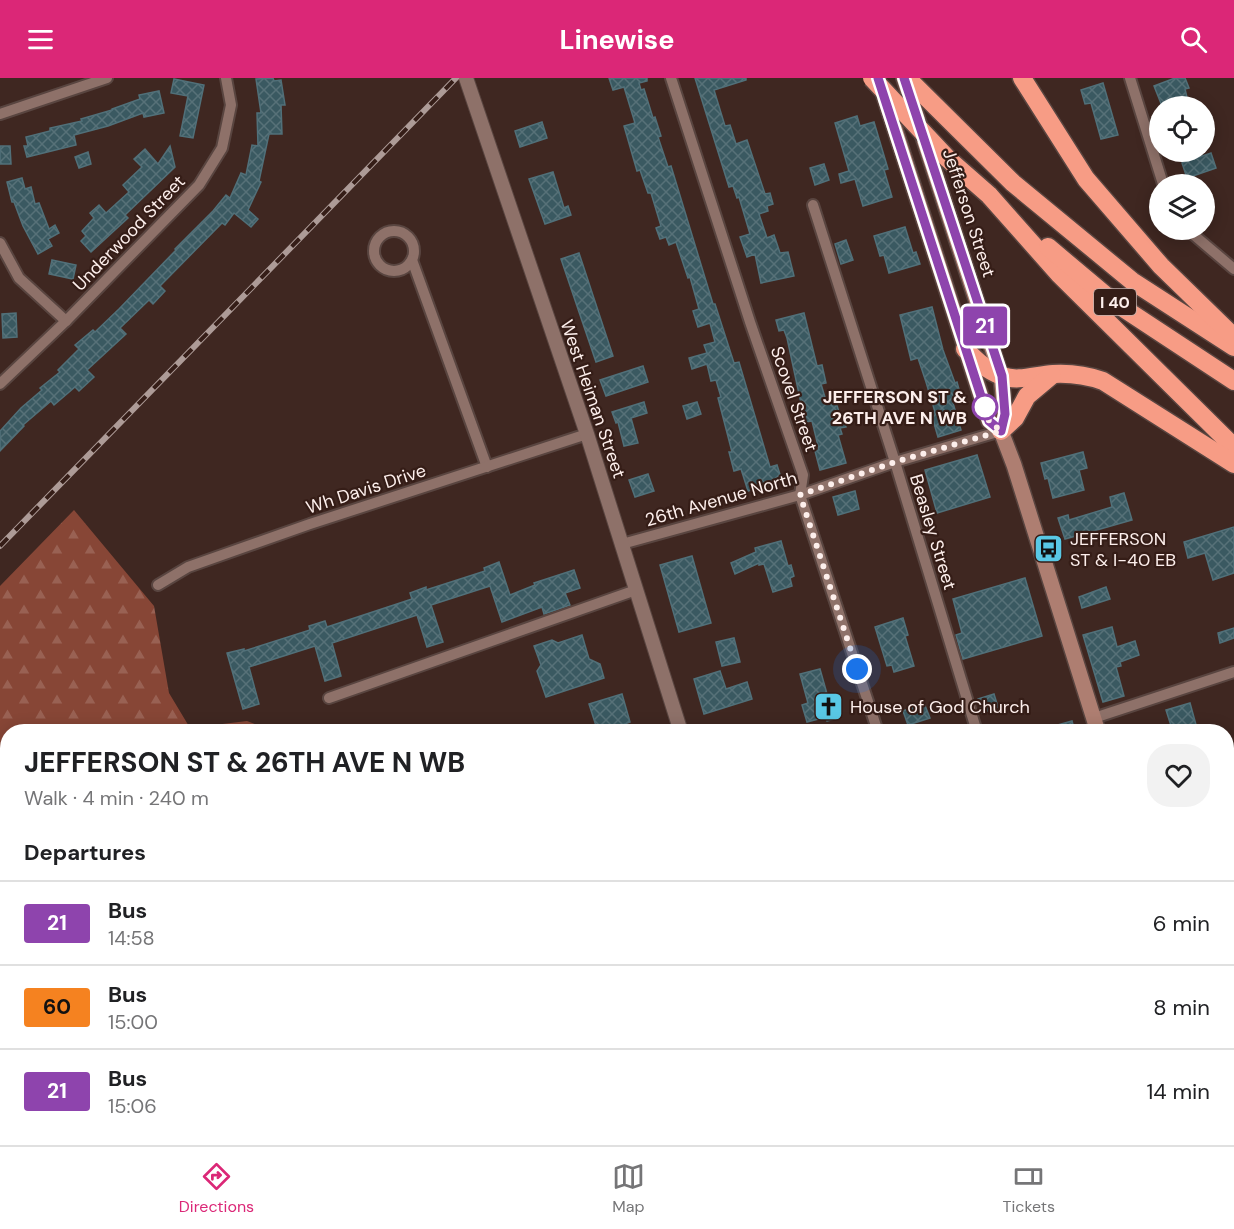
<!DOCTYPE html>
<html lang="en">
<head>
<meta charset="utf-8">
<style>
  :root { --surface:#fff; --page:#f2f2f2; --text:#202124; --muted:#757577; --line:#e0e0e0; --accent:#db2777 }
  body { margin:0; font-family:"DM Sans",sans-serif; background:var(--page); color:var(--text); height:100vh; display:flex; flex-direction:column; font-size:22px; white-space:nowrap }
  * { box-sizing:border-box; margin:0 }
  p { font-size:20px; color:var(--muted) }
  .icon { flex:none; width:33px; height:33px; fill:none; stroke:currentColor; stroke-width:2; stroke-linecap:round; stroke-linejoin:round }
  .map { position:relative; flex:1; overflow:hidden }
  .side { position:absolute; left:0px; top:646px; width:1234px; height:422px; display:flex; flex-direction:column; background:var(--surface); border-radius:24px 24px 0 0; box-shadow:0 3px 15px #0003 }
  .side>* { flex:none }
  .badge { padding:0 12px; border-radius:4px; font-size:21px; line-height:39px }
  .tools { position:absolute; left:1149px; top:18px; display:grid; gap:12px }
  .tools a { display:grid; place-items:center; width:66px; height:66px; border-radius:50%; background:var(--surface); box-shadow:0 3px 15px #0003; font-size:30px }
  .you { position:absolute; width:30px; height:30px; margin:-15px; border:4px solid #fff; border-radius:50%; background:#1a73e8; box-shadow:0 0 0 9px #1a73e833 }
  .map>.badge { position:absolute; translate:-50% -50%; box-shadow:0 0 0 3px #fff }
  h2 { padding:0 24px; font-size:22px; line-height:54px }
  .round { display:grid; place-items:center; flex:none; width:63px; height:63px; border-radius:24px; background:var(--page) }
  .headline { display:flex; align-items:center; justify-content:space-between; height:102px; padding:0 24px }
  h1 { font-size:28px; font-weight:700; line-height:45px }
  ul { padding:0; list-style:none }
  li { display:flex; align-items:center; gap:18px; height:84px; padding:0 24px; border-top:2px solid var(--line) }
  li div { flex:1 }
  li b { display:block; font-size:22px }
  li em { font-style:normal }
  li .badge { min-width:66px; font-weight:700; text-align:center }
  header { display:flex; justify-content:space-between; align-items:center; height:78px; padding:0 24px; background:var(--accent); color:#fff; font-size:27px; font-weight:700 }
  .dock { display:flex; justify-content:space-around; align-items:center; height:84px; border-top:2px solid var(--line); background:var(--surface); font-size:16px; color:var(--muted) }
  .dock a { display:grid; justify-items:center; gap:3px }
  .dock .current { color:var(--accent) }
  .map>svg:first-child { display:block }
</style>
</head>
<body>
<header><svg class="icon" aria-label="menu" viewBox="0 0 24 24"><path d="M4 6h16M4 12h16M4 18h16"/></svg>Linewise<svg class="icon" aria-label="search" viewBox="0 0 24 24"><circle cx="10" cy="10" r="6"/><path d="M15 15l6 6"/></svg></header>
<div class="map">
<svg width="1234" height="1067" viewBox="0 0 1234 1067">
  <defs>
    <pattern id="forest-firs" width="22" height="20" patternUnits="userSpaceOnUse" patternTransform="scale(1.5)"><rect width="22" height="20" fill="#874636"/><path d="M5 1l3.5 6h-7zM16 11l3.5 6h-7z" fill="#996153"/></pattern>
    <pattern id="building-cross-hatch" width="8" height="8" patternUnits="userSpaceOnUse" patternTransform="scale(1.5)"><rect width="8" height="8" fill="#3a5961"/><path d="M0 0l8 8M0 8l8-8" fill="none" stroke="#577178"/></pattern>
  </defs>
  <rect width="100%" height="100%" fill="#3f2721"/>
  <g fill="#4c2d25">
    <path d="M0 709 8 713V1060H799L801 1067H0Z"/>
    <path d="M1234 1050V1067H1187L1205 1061 1227 1060V1053Z"/>
    <path d="M1041 1060 1097 1061 1102 1067H1025Z"/>
  </g>
  <path fill="url(#forest-firs)" d="M74 432 154 528 169 615 190 650 247 643 275 654H8L7 713 0 709V508Z"/>
  <g fill="url(#building-cross-hatch)" stroke="#517079" stroke-width="1.5">
    <path d="M273 0 274 3 281 2 285 27H281L282 56H269L259 103 261 104 248 132 258 141 251 149 234 135 225 147 222 145 160 208 165 213 153 226 149 222 120 250 126 256 87 292 94 299 79 313 75 309 54 327 51 323 23 347 24 348 0 373V353L21 330 42 312 40 310 60 294 58 292 79 271 75 267 93 252 95 254 119 231 176 172 175 171 213 133 226 117 230 120 241 95 246 97 252 67 258 68 257 35H261L256 1Z"/>
    <path d="M609 0H647V3L639 5 641 12 644 11 653 40 655 39 661 58 658 59 668 89 671 88 713 226H715L734 285 739 284 770 389 777 387 782 403 748 413 741 391 734 393 729 374H732L718 320 721 319 716 302 711 303 707 286 692 291 689 280 707 275 704 267 715 264 710 245 698 249 693 233 699 231 690 199 688 200 676 164 669 167 666 159 660 161 656 150 661 148 651 115H648L640 92 637 93 624 48 635 45 624 9 613 12Z"/>
    <path d="M695 0H746V2L714 12 725 48 730 47 736 66 747 62 765 116 770 115 773 126 767 128 768 133 759 136 767 160 774 157 780 175 788 174 794 198 761 205 755 176 747 179 740 159 750 156 739 119 737 120 733 108 729 109Z"/>
    <path d="M1175 0H1185L1189 10 1185 11 1189 28H1162L1154 8Z"/>
    <path d="M174 1 204 7 193 60 180 58 188 18 171 15Z"/>
    <path d="M1103 5 1118 57 1101 61 1091 25 1085 26 1081 12Z"/>
    <path d="M159 13 164 35 144 39 143 35 108 48 74 57 76 67 27 79 24 68H28L26 59 50 53V50L82 43 81 41 112 32V31L140 21 139 17Z"/>
    <path d="M857 38 860 48 874 44 888 91 884 92 892 119 863 128 855 101 841 105 839 96 849 93 835 45Z"/>
    <path d="M542 44 547 60 520 69 515 53Z"/>
    <path d="M0 68H10L11 86H0Z"/>
    <path d="M170 68 175 89 125 137 128 140 91 174 81 163 86 158 82 153 94 140 90 135 99 127 106 135 129 114 123 107 142 89 134 81 145 71 158 86Z"/>
    <path d="M88 74 91 86 79 90 75 79Z"/>
    <path d="M1211 75 1216 90 1187 100 1182 85Z"/>
    <path d="M824 86 829 102 815 107 810 90Z"/>
    <path d="M553 94 564 130 568 128 571 137 545 146 529 101Z"/>
    <path d="M22 100 25 111 31 109 35 126 39 125 49 151 55 147 59 155 48 161 52 168 38 176 23 148 14 124H12L7 104Z"/>
    <path d="M905 149 913 175 916 174 920 186 889 195 884 177 880 178 874 158Z"/>
    <path d="M846 162 853 182 841 186 835 166Z"/>
    <path d="M579 175 613 278 596 284 561 181Z"/>
    <path d="M52 182 76 187 73 201 49 196Z"/>
    <path d="M932 229 943 272 955 305 957 304 962 322 953 325 961 352 938 359 931 335 935 334 926 304 918 280 911 282 900 237Z"/>
    <path d="M16 235 17 259 3 260 2 236Z"/>
    <path d="M804 235 817 288 822 287 826 305 821 306 827 326 836 324 841 341 843 340 846 349 840 350 842 356 838 357 846 385 820 392 815 373 819 372 812 343 805 344 787 260 784 252 779 253 776 242Z"/>
    <path d="M643 288 648 304 606 318 600 302Z"/>
    <path d="M644 324 647 335 631 340 638 365 624 368 618 344 616 345 612 334Z"/>
    <path d="M697 324 701 336 687 341 683 328Z"/>
    <path d="M1083 374 1087 390 1079 392 1084 412 1053 420 1048 400 1045 401 1041 385Z"/>
    <path d="M977 377 990 419 937 435 925 392Z"/>
    <path d="M648 396 654 413 635 419 629 402Z"/>
    <path d="M855 413 859 431 838 437 833 419Z"/>
    <path d="M1124 415 1132 442 1065 461 1058 440 1068 437 1069 442 1112 429 1110 419Z"/>
    <path d="M1234 449V495L1213 502 1205 475 1188 480 1184 464Z"/>
    <path d="M781 463 788 488 791 487 794 498 790 500 792 508 773 514 764 486 759 487V485L735 496 731 485 756 474 755 470Z"/>
    <path d="M692 478 711 545 679 554 660 487Z"/>
    <path d="M499 484 510 517 535 507 534 505 574 492 580 510 565 515 570 527 544 536 542 529 502 544 490 508 431 527 443 564 427 569 417 537 332 565 341 598 325 603 315 568 249 589 259 626 243 631 227 575 244 571V573L310 552 309 548 325 543 327 549 412 521 410 515 426 509V512L485 493 484 490Z"/>
    <path d="M1025 500 1042 558 963 581 956 557 962 555 953 521Z"/>
    <path d="M1106 509 1110 521 1082 530 1079 519Z"/>
    <path d="M903 540 908 557 905 558 914 588 894 594 892 587 887 588 875 549Z"/>
    <path d="M1112 549 1117 569 1135 563 1139 577 1120 584 1121 588 1116 589 1124 618 1103 624 1083 557Z"/>
    <path d="M1234 550V560L1220 565 1218 555Z"/>
    <path d="M582 557 589 581 600 586 604 600 546 619 537 593 541 587 534 568 552 562 558 565Z"/>
    <path d="M734 560 740 584 722 588 716 564Z"/>
    <path d="M820 591 829 623 833 622 838 640 827 643 826 639 807 644 802 627 808 625 800 596Z"/>
    <path d="M720 593 726 611 747 604 752 621 704 636 694 601Z"/>
    <path d="M622 616 630 644 622 647 623 651 614 654H598L589 626Z"/>
    <path d="M994 616 998 629 982 635 978 621Z"/>
    <path d="M924 625 930 640 908 647 903 633Z"/>
    <path d="M1190 625 1198 654H1173L1166 632Z"/>
    <path d="M1072 643 1075 654H1043V651Z"/>
  </g>
  <g fill="none" stroke-linecap="round" stroke-linejoin="round">
    <defs>
      <g id="minor">
        <path d="M671 0 750 244 803 397 800 417 878 654"/>
        <path d="M1130 0 1163 106"/>
        <path d="M0 36 107 0"/>
        <path d="M813 127 895 384 977 654"/>
        <path d="M1188 152 1234 191"/>
        <circle cx="394" cy="173" r="20"/>
        <path d="M0 165 19 200 66 243"/>
        <path d="M412 182 487 389"/>
        <path d="M0 306 66 243 199 107 222 70 231 27 226 0"/>
        <path d="M622 466 800 417 895 384 1001 353"/>
        <path d="M158 507 188 489 310 446 587 356"/>
        <path d="M329 620 636 512"/>
        <path d="M1094 640 1234 594"/>
      </g>
      <g id="tertiary">
        <path d="M466 0 587 356 681 654"/>
        <path d="M811 1060 812 1067"/>
        <path d="M1145 1060 1146 1067"/>
      </g>
      <g id="secondary">
        <path d="M904 0 1001 298 1005 336 1001 353"/>
        <path d="M882 11 989 343 1001 353 1014 387 1098 654"/>
        <path d="M1227 948 1234 946"/>
        <path d="M1121 1060 1128 1067"/>
        <path d="M972 1067 993 1060"/>
      </g>
      <g id="motorway">
        <path d="M907 0 1013 105 1132 203 1234 269"/>
        <path d="M1022 0 1086 101 1161 188 1234 259"/>
        <path d="M989 117 1059 196 1234 369"/>
        <path d="M1048 169 1111 222 1234 303"/>
        <path d="M965 271C976 282 987 293 1002 298 1018 304 1036 297 1053 296 1071 295 1086 297 1103 303L1234 386"/>
        <path d="M1001 353 1015 340 1027 318 1052 297"/>
      </g>
    </defs>
    <use href="#minor" stroke="#594540" stroke-width="14"/>
    <use href="#tertiary" stroke="#594540" stroke-width="16"/>
    <use href="#secondary" stroke="#594540" stroke-width="18"/>
    <use href="#motorway" stroke="#594540" stroke-width="21"/>
    <use href="#minor" stroke="#8e7169" stroke-width="10"/>
    <use href="#tertiary" stroke="#8e7169" stroke-width="14"/>
    <use href="#secondary" stroke="#ae7e71" stroke-width="15"/>
    <use href="#motorway" stroke="#f79c85" stroke-width="18"/>
    <defs>
      <path id="rail" d="M0 468 456 0"/>
    </defs>
    <use href="#rail" stroke="#ad9b97" stroke-width="6"/>
    <use href="#rail" stroke="#351d17" stroke-width="4" stroke-dasharray="11" stroke-linecap="butt"/>
    <defs>
      <path id="motorway-bridge" d="M872 0 948 81 989 117"/>
    </defs>
    <use href="#motorway-bridge" stroke="#594540" stroke-width="21" stroke-linecap="butt"/>
    <use href="#motorway-bridge" stroke="#f79c85" stroke-width="18"/>
  </g>
  <g fill="none" stroke-linecap="round" stroke-linejoin="round">
    <defs>
      <path id="line" d="M878 0 989 343 1001 353 1005 336 1002 298 904 0"/>
    </defs>
    <use href="#line" stroke="#fff" stroke-width="14"/>
    <use href="#line" stroke="#8e44ad" stroke-width="9"/>
    <path stroke="#fdefec" stroke-width="6" stroke-dasharray="0 10.8" d="M857 591 800 417 895 384 1001 353 989 343 983 325 985 329"/>
  </g>
  <defs>
    <symbol id="bus-square" viewBox="-11 -11 22 22"><rect x="-9" y="-9" width="18" height="18" rx="4" fill="#59c8e5" stroke="#351d17"/><path d="M-5-6H5V4H4V6H2V4H-2V6H-4V4H-5ZM-3.5-4V0h7V-4ZM-3.5 1.2v1.5H-2V1.2ZM2 1.2v1.5H3.5V1.2Z" fill="#111"/></symbol>
    <symbol id="church-square" viewBox="-11 -11 22 22"><rect x="-9" y="-9" width="18" height="18" rx="4" fill="#59c8e5" stroke="#351d17"/><path d="M-1.2-6h2.4v3.5h3.3v2.4h-3.3V6h-2.4V-.1h-3.3v-2.4h3.3Z" fill="#111"/></symbol>
  </defs>
  <g fill-rule="evenodd">
    <use href="#bus-square" x="1032" y="454" width="33" height="33"/>
    <use href="#church-square" x="812" y="612" width="33" height="33"/>
  </g>
  <circle fill="#fff" stroke="#8e44ad" stroke-width="3" cx="985" cy="329" r="12"/>
  <g text-anchor="middle" dominant-baseline="central" stroke-width="4.5" stroke-linejoin="round" paint-order="stroke">
    <rect fill="#351d17" stroke="#c1b0ac" stroke-width="1.5" x="1094" y="211" width="42" height="26" rx="4.5"/>
    <g font-size="16" font-weight="bold" fill="#fdefec">
      <text x="1115" y="224">I 40</text>
    </g>
    <g font-size="18" fill="#fdefec" stroke="#351d17">
      <text transform="translate(969 135) rotate(72)">Jefferson Street</text>
      <text transform="translate(129 155) rotate(-46)">Underwood Street</text>
      <text transform="translate(593 321) rotate(71)">West Heiman Street</text>
      <text transform="translate(794 321) rotate(71)">Scovel Street</text>
      <text transform="translate(366 411) rotate(-18)">Wh Davis Drive</text>
      <text transform="translate(721 421) rotate(-16)">26th Avenue North</text>
      <text transform="translate(933 454) rotate(73)">Beasley Street</text>
    </g>
    <g font-size="18" font-weight="bold" fill="#fdefec" stroke="#351d17" text-anchor="end">
      <text x="967" y="319">JEFFERSON ST &amp;<tspan x="967" dy="21">26TH AVE N WB</tspan></text>
    </g>
    <g font-size="18" fill="#fdefec" stroke="#351d17" text-anchor="start">
      <text x="1070" y="461">JEFFERSON<tspan x="1070" dy="21">ST &amp; I-40 EB</tspan></text>
      <text x="850" y="629">House of God Church</text>
    </g>
  </g>
</svg>
<div class="tools">
<a><svg class="icon" aria-label="locate" viewBox="0 0 24 24"><circle cx="12" cy="12" r="6"/><path d="M12 2v4M12 18v4M2 12h4M18 12h4"/></svg></a>
<a><svg class="icon" aria-label="layers" viewBox="0 0 24 24"><path d="M12 4l9 5-9 5-9-5zM3 14l9 5 9-5"/></svg></a>
</div>
<div class="you" style="left:857px;top:591px"></div>
<b class="badge" style="left:985px;top:248px;background:#8e44ad;color:#fff">21</b>
<section class="side">
<div class="headline"><div><h1>JEFFERSON ST &amp; 26TH AVE N WB</h1><p>Walk · 4 min · 240 m</p></div><a class="round"><svg class="icon" aria-label="heart" viewBox="0 0 24 24"><path d="M12 20l-8-8c-3-5 5-10 8-4 3-6 11-1 8 4z"/></svg></a></div>
<h2>Departures</h2>
<ul>
<li><span class="badge" style="background:#8e44ad;color:#fff">21</span><div><b>Bus</b><p>14:58</p></div><em>6 min</em></li>
<li><span class="badge" style="background:#f58220;color:#111">60</span><div><b>Bus</b><p>15:00</p></div><em>8 min</em></li>
<li><span class="badge" style="background:#8e44ad;color:#fff">21</span><div><b>Bus</b><p>15:06</p></div><em>14 min</em></li>
</ul>
</section>
</div>
<nav class="dock">
<a class="current"><svg class="icon" aria-label="directions" viewBox="0 0 24 24"><path d="M12 3l9 9-9 9-9-9zM9 14v-3h6M13 9l2 2-2 2"/></svg>Directions</a>
<a><svg class="icon" aria-label="map" viewBox="0 0 24 24"><path d="M3 6l6-2 6 2 6-2v14l-6 2-6-2-6 2zM9 4v14M15 6v14"/></svg>Map</a>
<a><svg class="icon" aria-label="tickets" viewBox="0 0 24 24"><path d="M3 7h18v10H3zM15 7v10"/></svg>Tickets</a>
</nav>
</body>
</html>
